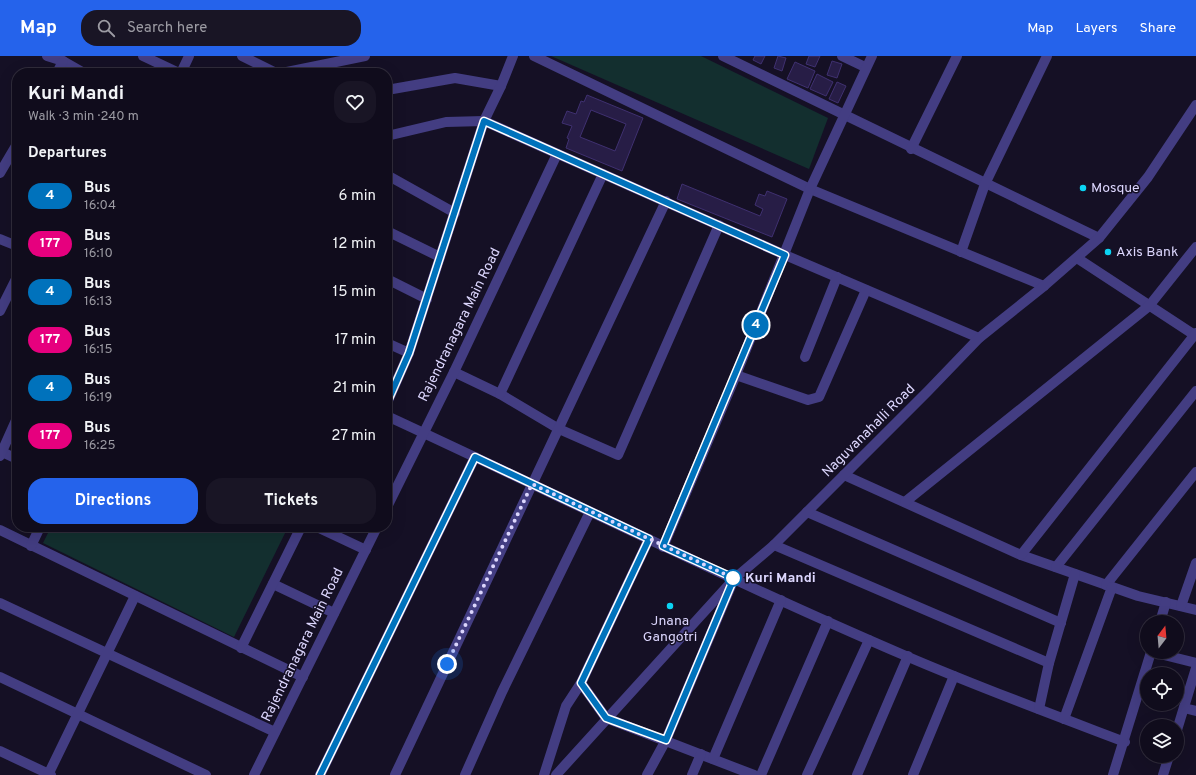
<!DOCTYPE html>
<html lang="en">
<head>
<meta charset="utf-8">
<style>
  :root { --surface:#100c1c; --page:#191525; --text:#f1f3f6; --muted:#9c9ba3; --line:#302c3b; --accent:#2563eb }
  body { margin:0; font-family:Overpass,sans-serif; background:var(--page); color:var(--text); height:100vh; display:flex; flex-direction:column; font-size:15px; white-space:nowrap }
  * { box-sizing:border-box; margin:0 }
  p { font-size:13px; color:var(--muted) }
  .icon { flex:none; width:22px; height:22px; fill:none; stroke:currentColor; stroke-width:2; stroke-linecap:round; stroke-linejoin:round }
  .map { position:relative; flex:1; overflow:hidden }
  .side { position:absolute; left:12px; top:12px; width:380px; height:464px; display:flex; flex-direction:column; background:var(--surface); border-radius:16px; box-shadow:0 4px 16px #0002,0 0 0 1px var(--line) }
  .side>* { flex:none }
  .badge { padding:0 8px; border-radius:13px; font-size:14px; line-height:26px }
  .needle { width:26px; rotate:16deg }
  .fabs { position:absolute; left:1140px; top:559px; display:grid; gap:8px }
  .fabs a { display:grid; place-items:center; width:44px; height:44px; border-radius:50%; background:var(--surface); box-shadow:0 4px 16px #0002,0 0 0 1px var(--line); font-size:20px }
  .you { position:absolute; width:20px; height:20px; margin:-10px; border:3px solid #fff; border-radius:50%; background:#1a73e8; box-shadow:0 0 0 6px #1a73e833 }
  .map>.badge { position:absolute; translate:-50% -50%; box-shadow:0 0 0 2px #fff }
  h2 { padding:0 16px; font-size:15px; line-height:36px }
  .round { display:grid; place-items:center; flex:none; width:42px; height:42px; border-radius:16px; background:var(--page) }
  .overview { display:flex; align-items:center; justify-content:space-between; height:68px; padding:0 16px }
  h1 { font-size:19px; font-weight:700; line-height:30px }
  .action { display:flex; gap:8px; margin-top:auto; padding:8px 16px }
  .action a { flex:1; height:46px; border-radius:16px; background:var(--accent); color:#fff; font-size:16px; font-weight:700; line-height:46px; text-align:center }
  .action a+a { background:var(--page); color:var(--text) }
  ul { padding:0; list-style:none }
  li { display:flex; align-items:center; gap:12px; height:48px; padding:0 16px }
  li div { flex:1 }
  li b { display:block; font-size:15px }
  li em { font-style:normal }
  li .badge { min-width:44px; font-weight:700; text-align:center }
  header { display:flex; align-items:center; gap:24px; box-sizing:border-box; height:56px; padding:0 20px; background:var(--accent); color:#fff }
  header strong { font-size:19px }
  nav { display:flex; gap:22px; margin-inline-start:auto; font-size:14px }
  .search { width:280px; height:36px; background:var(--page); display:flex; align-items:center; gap:10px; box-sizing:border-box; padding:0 14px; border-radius:16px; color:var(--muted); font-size:15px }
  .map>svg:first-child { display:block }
</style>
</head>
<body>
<header>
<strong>Map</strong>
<div class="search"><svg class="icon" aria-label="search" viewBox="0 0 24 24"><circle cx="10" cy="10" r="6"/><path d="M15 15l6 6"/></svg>Search here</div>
<nav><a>Map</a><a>Layers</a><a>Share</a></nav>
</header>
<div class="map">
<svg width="1196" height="719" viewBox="0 0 1196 719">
  <rect width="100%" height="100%" fill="#151025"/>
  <g fill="#132f2f">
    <path d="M551 0H701L828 62 809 113Z"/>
    <path d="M51 471H288L234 581 43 487Z"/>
  </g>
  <g fill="#271d46" stroke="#3f3070" fill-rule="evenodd">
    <path d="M755 0H765L761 8 753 4Z"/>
    <path d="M778 0 786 2 782 15 774 12Z"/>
    <path d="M809 0H820L815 11 806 8Z"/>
    <path d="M832 5 842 8 837 22 827 19Z"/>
    <path d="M795 6 815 15 808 32 787 23Z"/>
    <path d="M817 18 833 26 826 40 810 33Z"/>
    <path d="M837 26 846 30 838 47 829 43Z"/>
    <path d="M587 39 643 62 622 115 566 92 569 83 567 82 572 70 562 67 567 55 576 58 581 45 584 46ZM591 54 626 68 615 95 580 81Z"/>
    <path d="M682 128 760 160 763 153 755 149 759 138 765 140 767 135 787 143 772 181 677 143Z"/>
  </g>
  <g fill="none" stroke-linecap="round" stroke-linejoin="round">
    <g stroke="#433d82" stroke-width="10">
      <path d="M47 0 63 5 84 17"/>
      <path d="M143 0 179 17"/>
      <path d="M242 0 276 17"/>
      <path d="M534 0 810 133 1044 230"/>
      <path d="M723 0 1099 182"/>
      <path d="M842 0 865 11"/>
      <path d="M57 17 63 5"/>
      <path d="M181 17 189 0"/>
      <path d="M282 17 365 0"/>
      <path d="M387 34 455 22 501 30"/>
      <path d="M387 80 446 66 484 65 785 199 979 282"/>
      <path d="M911 93 957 0"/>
      <path d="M0 117 17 88"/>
      <path d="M387 119 455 157"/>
      <path d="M387 175 440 201"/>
      <path d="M0 183 17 190"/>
      <path d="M961 196 985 128 1047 0"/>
      <path d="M1077 202 1196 280"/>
      <path d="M387 223 427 243"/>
      <path d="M0 255 17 221"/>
      <path d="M387 287 409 297"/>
      <path d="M805 301 837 221"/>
      <path d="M454 316 500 338 559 373 618 399 719 169"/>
      <path d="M736 319 808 344 819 341 866 234"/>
      <path d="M500 338 603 118"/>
      <path d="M387 347 409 297 484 65 501 30 513 0"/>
      <path d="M387 360C560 440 731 525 906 600 978 631 1051 658 1125 686"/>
      <path d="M2 396 17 403"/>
      <path d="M0 400 17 362"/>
      <path d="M844 419 1021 499 1138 540 1196 554"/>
      <path d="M905 446 1149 250 1196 191"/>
      <path d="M387 451 454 316 557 98"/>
      <path d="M807 456 1061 567"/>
      <path d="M317 471 366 494"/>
      <path d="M0 474 303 621"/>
      <path d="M774 489 1049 607"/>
      <path d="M31 490 40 471"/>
      <path d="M663 491 736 319 810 133 872 0"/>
      <path d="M1021 499 1196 277"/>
      <path d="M1056 511 1196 335"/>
      <path d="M273 528 334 557"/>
      <path d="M1106 529 1196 416"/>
      <path d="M0 547 275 676"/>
      <path d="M1181 550 1196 507"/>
      <path d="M1160 566 1166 546"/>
      <path d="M241 592 301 471"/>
      <path d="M1152 596 1196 607"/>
      <path d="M0 621 206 719"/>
      <path d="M581 627 606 662 754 719"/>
      <path d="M1184 652 1196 655"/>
      <path d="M1039 653 1049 607 1075 518"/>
      <path d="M1064 663 1112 531"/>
      <path d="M1177 674 1196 612"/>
      <path d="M0 695 51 719"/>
      <path d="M713 703 781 544"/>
      <path d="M48 719 135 540"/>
      <path d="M254 719 377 471"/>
      <path d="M320 719 475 401"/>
      <path d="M395 719 666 145"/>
      <path d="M465 719 502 636 590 456"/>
      <path d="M544 719 566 650 581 627 649 483"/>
      <path d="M556 719 734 523 774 489 928 335 979 282 1044 230 1099 182 1148 121 1196 49"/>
      <path d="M647 719 666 684 731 530"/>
      <path d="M692 719 701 698"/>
      <path d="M761 719 828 565"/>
      <path d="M807 719 869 584"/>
      <path d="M857 719 908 600"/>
      <path d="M913 719 954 620"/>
      <path d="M1113 719 1151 596"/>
      <path d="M1163 719 1169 700"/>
    </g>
  </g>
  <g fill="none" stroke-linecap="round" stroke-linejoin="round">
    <defs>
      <path id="line" d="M320 719 475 401 649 483 581 627 606 662 666 684 734 522 663 490 785 199 484 65 409 297 387 347"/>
    </defs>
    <use href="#line" stroke="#fff" stroke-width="9"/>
    <use href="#line" stroke="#0072bc" stroke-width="6"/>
    <path stroke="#dcd6fd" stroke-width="4" stroke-dasharray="0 7.2" d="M447 608 532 428 733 522"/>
  </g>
  <g fill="#0bd4f4" stroke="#151025" stroke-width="1.5">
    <circle cx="1083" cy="132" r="4"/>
    <circle cx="1108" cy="196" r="4"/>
    <circle cx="670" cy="550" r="4"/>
  </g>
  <circle fill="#fff" stroke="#0072bc" stroke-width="2" cx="733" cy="522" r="8"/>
  <g text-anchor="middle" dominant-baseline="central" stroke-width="3" stroke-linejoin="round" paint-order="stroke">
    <g font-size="14" fill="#dcd6fd" stroke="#151025" text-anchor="start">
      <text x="1091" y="132">Mosque</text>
      <text x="1116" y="196">Axis Bank</text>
      <text x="670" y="565" text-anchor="middle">Jnana<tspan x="670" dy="16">Gangotri</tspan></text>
    </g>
    <g font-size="14" fill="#dcd6fd" stroke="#151025">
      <text transform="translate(460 269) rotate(-64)">Rajendranagara Main Road</text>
      <text transform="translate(869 375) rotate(-45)">Naguvanahalli Road</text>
      <text transform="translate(303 589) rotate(-64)">Rajendranagara Main Road</text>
    </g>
    <g font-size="14" font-weight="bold" fill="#dcd6fd" stroke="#151025" text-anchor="start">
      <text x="745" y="522">Kuri Mandi</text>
    </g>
  </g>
</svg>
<div class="fabs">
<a><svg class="needle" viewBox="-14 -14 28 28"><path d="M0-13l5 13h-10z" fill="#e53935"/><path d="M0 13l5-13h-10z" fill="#9c9ba3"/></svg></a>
<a><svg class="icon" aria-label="locate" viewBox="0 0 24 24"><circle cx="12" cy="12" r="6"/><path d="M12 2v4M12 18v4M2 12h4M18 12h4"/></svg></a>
<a><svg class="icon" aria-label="layers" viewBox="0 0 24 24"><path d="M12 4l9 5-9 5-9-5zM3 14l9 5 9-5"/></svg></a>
</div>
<div class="you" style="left:447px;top:608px"></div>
<b class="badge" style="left:756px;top:269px;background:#0072bc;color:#fff">4</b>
<section class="side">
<div class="overview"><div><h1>Kuri Mandi</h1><p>Walk · 3 min · 240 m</p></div><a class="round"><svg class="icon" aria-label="heart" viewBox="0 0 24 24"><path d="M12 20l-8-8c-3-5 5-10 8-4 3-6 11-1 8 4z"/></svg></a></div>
<h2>Departures</h2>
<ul>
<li><span class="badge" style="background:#0072bc;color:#fff">4</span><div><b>Bus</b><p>16:04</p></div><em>6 min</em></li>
<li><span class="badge" style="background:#e6007e;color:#fff">177</span><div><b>Bus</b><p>16:10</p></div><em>12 min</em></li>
<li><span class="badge" style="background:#0072bc;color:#fff">4</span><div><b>Bus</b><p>16:13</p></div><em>15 min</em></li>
<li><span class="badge" style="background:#e6007e;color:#fff">177</span><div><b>Bus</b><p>16:15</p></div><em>17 min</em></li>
<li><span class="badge" style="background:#0072bc;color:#fff">4</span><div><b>Bus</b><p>16:19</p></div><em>21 min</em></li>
<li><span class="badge" style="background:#e6007e;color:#fff">177</span><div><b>Bus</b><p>16:25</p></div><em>27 min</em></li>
</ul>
<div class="action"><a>Directions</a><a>Tickets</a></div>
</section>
</div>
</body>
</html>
